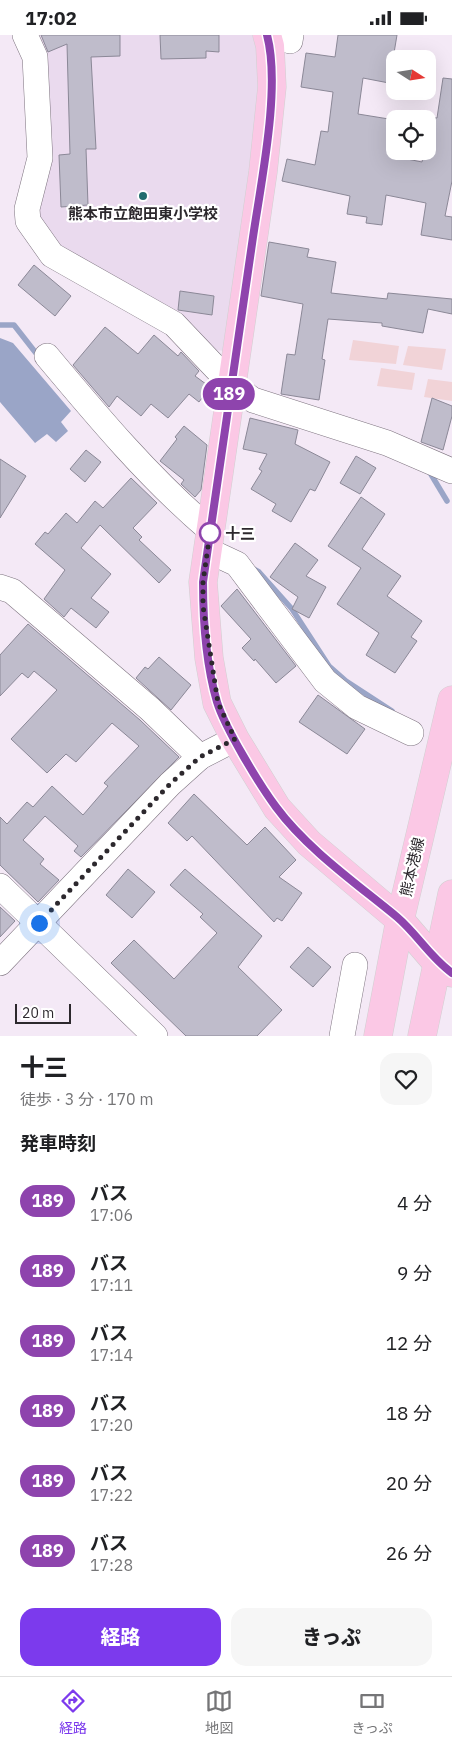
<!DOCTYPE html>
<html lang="ja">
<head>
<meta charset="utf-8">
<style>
  :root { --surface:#fff; --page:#f6f6f6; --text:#202124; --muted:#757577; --line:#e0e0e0; --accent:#7c3aed }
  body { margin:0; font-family:"IBM Plex Sans","Noto Sans JP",sans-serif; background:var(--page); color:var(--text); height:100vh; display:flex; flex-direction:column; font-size:19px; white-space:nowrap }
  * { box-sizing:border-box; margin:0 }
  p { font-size:16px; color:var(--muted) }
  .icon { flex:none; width:28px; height:28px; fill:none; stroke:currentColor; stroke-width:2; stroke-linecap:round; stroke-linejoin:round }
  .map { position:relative; height:1001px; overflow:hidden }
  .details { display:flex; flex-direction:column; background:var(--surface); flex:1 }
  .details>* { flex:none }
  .badge { padding:0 10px; border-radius:16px; font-size:18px; line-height:32px }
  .needle { width:32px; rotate:102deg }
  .controls { position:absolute; left:386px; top:15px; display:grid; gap:10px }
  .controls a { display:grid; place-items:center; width:50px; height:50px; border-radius:10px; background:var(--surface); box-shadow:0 5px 20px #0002; font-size:25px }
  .scale { position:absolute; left:15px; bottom:12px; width:56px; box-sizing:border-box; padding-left:5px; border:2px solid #2c282d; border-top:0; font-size:14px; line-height:18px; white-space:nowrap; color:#2c282d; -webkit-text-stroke:4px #fff; paint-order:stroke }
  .you { position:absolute; width:25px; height:25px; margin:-12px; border:4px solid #fff; border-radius:50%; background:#1a73e8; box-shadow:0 0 0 8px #1a73e833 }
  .map>.badge { position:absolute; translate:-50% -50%; box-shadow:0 0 0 2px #fff }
  h2 { padding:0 20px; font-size:19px; line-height:45px }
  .round { display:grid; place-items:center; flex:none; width:52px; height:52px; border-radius:15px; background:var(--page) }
  .headline { display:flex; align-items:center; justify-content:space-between; height:85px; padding:0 20px }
  h1 { font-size:24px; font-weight:800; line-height:38px }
  .cta { display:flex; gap:10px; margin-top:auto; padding:10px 20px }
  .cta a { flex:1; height:58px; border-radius:15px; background:var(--accent); color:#fff; font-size:20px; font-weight:800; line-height:58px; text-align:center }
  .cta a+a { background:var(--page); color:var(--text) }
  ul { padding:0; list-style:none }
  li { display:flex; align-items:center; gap:15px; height:70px; padding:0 20px }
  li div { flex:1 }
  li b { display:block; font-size:19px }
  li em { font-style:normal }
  li .badge { min-width:55px; font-weight:700; text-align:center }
  .status { display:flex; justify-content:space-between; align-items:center; height:35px; padding:0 25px; background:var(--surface); direction:ltr }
  .status svg { height:14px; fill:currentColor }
  .dock { display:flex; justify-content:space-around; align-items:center; height:70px; border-top:1px solid var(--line); background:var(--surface); font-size:14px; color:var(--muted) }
  .dock a { display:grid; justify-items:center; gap:2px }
  .dock .current { color:var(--accent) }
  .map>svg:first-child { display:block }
</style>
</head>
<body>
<div class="status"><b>17:02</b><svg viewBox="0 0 49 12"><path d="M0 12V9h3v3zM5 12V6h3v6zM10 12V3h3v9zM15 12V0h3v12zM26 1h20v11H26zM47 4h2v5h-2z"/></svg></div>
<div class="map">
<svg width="452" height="1001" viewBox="0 0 452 1001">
  <rect width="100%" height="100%" fill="#f4e9f6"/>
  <path fill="#eadaee" d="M33 0H258L263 33 226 316 214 315 70 225 36 187Z"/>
  <g fill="#f1d3d7">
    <path d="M353 305 399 311 396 329 349 325Z"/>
    <path d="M408 311 446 314 442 335 403 330Z"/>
    <path d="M381 333 415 338 412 355 377 351Z"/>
    <path d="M428 344 452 347V366L424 362Z"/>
  </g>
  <path fill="#9aa5c7" d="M0 303 13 308 71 376 61 387 68 396 56 407 47 399 35 408 0 367Z"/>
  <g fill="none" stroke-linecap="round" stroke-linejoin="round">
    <g stroke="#9aa5c7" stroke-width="5.5">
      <path d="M0 290H14L39 322"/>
      <path d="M429 436 447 466"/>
      <path d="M252 533 259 537 292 574 329 631 346 646 392 676"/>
    </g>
  </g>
  <g fill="#bfbccb" stroke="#8b8897">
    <path d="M41 0H120V21L91 22 96 114H86L88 170 61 172 59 120 70 119 67 9 48 17Z"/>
    <path d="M160 0H219V17L206 16V23L161 24Z"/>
    <path d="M338 0H397L389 48 363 43 358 79 395 85 392 121 422 127 423 122 428 123V82L437 83 443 43 452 44V146L445 181 452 182V205L421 200 426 168 386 160 382 190 366 188 367 182 347 179 350 161 282 146 287 124 315 130 321 96 328 97 333 57 301 52 306 18 335 22Z"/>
    <path d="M269 207 309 214 307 222 336 227 331 258 387 264 388 258 452 264V279L428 274 423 298 382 291V288L328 284 322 324 325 325 319 365 281 359 287 319 295 320 303 269 261 261Z"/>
    <path d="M34 230 71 261 55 281 18 250Z"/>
    <path d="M180 256 214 261 212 280 178 275Z"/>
    <path d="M105 292 138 319 154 300 178 321 181 317 199 336 195 341 210 352 199 367 189 359 168 383 151 369 141 381 117 361 109 372 73 330Z"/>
    <path d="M432 363 452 371V381L443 415 421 407Z"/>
    <path d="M250 383 298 395 295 409 330 427 315 456 310 454 291 487 272 476 276 469 251 454 262 436 259 434 267 419 243 414Z"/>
    <path d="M184 391 207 410 201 455 195 462 181 449 184 445 160 426 177 404 175 402Z"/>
    <path d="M86 415 101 427 85 447 70 434Z"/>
    <path d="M356 421 376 433 360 459 340 448Z"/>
    <path d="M0 424 26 441 0 483Z"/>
    <path d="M131 443 157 468 133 493 142 502 139 505 171 535 159 548 100 490 81 513 111 539 91 563 109 577 96 593 71 573 64 582 44 564 65 535 35 509 45 497 48 499 66 478 77 488 95 466 103 473Z"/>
    <path d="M361 462 385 479 362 514 401 541 387 561 422 586 411 602 417 606 395 638 366 620 379 598 337 569 361 533 328 511Z"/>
    <path d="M295 508 318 525 306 541 326 552 309 583 292 574 298 562 270 542Z"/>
    <path d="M237 554 296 631 276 648 255 624 254 626 242 613 251 604 221 571Z"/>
    <path d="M28 589 140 685 179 722 81 822 74 816 78 811 45 781 23 805 44 824 40 829 59 845 38 867 0 830V782L7 789 27 767 33 772 52 751 83 780 108 751 104 748 139 711 112 688 76 727 66 719 47 738 11 704 57 655 34 636 28 643 22 638 0 661V620Z"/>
    <path d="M159 622 191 650 171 675 136 643 145 632 148 634Z"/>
    <path d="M318 660 365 694 347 719 299 687Z"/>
    <path d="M194 759 247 810 265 792 296 825 279 842 302 858 282 886 277 883 274 887 192 801 187 806 168 788Z"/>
    <path d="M128 834 155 857 132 883 106 860Z"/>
    <path d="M185 834 262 901 238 932 282 975 257 1001H186L111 928 134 905 174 944 217 898 200 882 203 879 170 850Z"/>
    <path d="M0 872 15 886 0 902Z"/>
    <path d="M308 912 331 932 313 952 290 932Z"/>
  </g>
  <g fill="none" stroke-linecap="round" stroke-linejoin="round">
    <defs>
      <g id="minor">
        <path d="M25 0 35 22 40 123 27 174 28 186 52 220 174 289 231 349 253 365 387 408 452 436"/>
        <path d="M290 6 291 0"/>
        <path d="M47 321C98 382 149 443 210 495"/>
        <path d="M207 515 237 529 325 646 357 672 411 698"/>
        <path d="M0 552 12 556 150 674 200 722"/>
        <path d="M0 851 155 1001"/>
        <path d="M0 928 170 749 200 722 235 704"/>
        <path d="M342 1001 355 930"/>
      </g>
      <g id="major">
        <path d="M267 0 270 11 272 52 263 137 203 547 209 623 217 668 235 704 277 773 309 808 400 885 436 927 452 938"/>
        <path d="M378 1001 400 885 452 665"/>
        <path d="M422 1001 452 859"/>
      </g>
    </defs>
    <use href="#minor" stroke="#7f7581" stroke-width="26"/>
    <use href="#major" stroke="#d1d0d1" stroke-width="29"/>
    <use href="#minor" stroke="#fff" stroke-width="25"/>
    <use href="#major" stroke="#fbc8e5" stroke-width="28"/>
  </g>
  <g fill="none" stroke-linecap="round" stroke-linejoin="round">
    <defs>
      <path id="line" d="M267 0C281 52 261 147 253 202 236 317 219 432 203 547 203 585 206 629 217 667 225 693 259 749 276 772 307 814 357 849 397 882 417 899 430 922 452 938"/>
    </defs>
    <use href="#line" stroke="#fff" stroke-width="11"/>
    <use href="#line" stroke="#8e44ad" stroke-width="8"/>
    <path stroke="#2c282d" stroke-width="5" stroke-dasharray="0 9" d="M39 888 170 749 200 722 235 704 218 668 203 571V547L210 498"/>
  </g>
  <circle fill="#216d6e" stroke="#fff" stroke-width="2" cx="143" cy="161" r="5"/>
  <circle fill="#fff" stroke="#8e44ad" stroke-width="2.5" cx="210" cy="498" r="10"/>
  <g text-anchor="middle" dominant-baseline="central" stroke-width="4.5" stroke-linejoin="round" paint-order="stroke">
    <g font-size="15" font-weight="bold" fill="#2c282d" stroke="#fff">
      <text x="143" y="178">熊本市立飽田東小学校</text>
    </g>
    <g font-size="15" font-weight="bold" fill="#2c282d" stroke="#fff" text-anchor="start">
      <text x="225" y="498">十三</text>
    </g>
    <g font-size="15" fill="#2c282d" stroke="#fff">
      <text transform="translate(412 832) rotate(-77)">熊本港線</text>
    </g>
  </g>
</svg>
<div class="controls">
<a><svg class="needle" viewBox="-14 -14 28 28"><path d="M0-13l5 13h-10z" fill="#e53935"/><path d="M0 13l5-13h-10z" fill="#757577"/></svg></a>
<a><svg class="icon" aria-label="locate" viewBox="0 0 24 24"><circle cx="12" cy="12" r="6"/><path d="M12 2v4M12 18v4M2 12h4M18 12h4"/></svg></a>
</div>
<div class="scale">20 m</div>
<div class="you" style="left:39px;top:888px"></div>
<b class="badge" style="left:229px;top:359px;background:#8e44ad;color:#fff">189</b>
</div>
<section class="details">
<div class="headline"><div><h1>十三</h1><p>徒歩 · 3 分 · 170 m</p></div><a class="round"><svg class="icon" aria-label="heart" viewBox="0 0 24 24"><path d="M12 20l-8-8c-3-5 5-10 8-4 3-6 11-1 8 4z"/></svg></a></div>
<h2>発車時刻</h2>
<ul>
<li><span class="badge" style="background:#8e44ad;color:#fff">189</span><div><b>バス</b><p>17:06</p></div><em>4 分</em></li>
<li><span class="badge" style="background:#8e44ad;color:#fff">189</span><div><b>バス</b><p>17:11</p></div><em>9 分</em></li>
<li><span class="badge" style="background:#8e44ad;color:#fff">189</span><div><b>バス</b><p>17:14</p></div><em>12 分</em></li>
<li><span class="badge" style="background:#8e44ad;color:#fff">189</span><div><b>バス</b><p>17:20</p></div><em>18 分</em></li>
<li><span class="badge" style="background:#8e44ad;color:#fff">189</span><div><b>バス</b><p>17:22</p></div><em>20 分</em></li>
<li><span class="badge" style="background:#8e44ad;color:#fff">189</span><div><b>バス</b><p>17:28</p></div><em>26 分</em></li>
</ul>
<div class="cta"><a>経路</a><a>きっぷ</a></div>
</section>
<nav class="dock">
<a class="current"><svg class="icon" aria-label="directions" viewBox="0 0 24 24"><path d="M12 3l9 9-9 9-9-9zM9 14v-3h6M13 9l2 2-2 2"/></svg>経路</a>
<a><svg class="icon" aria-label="map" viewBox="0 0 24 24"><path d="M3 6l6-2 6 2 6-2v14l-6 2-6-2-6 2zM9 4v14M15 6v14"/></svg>地図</a>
<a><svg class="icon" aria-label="tickets" viewBox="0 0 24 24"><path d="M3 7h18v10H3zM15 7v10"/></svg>きっぷ</a>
</nav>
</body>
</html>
